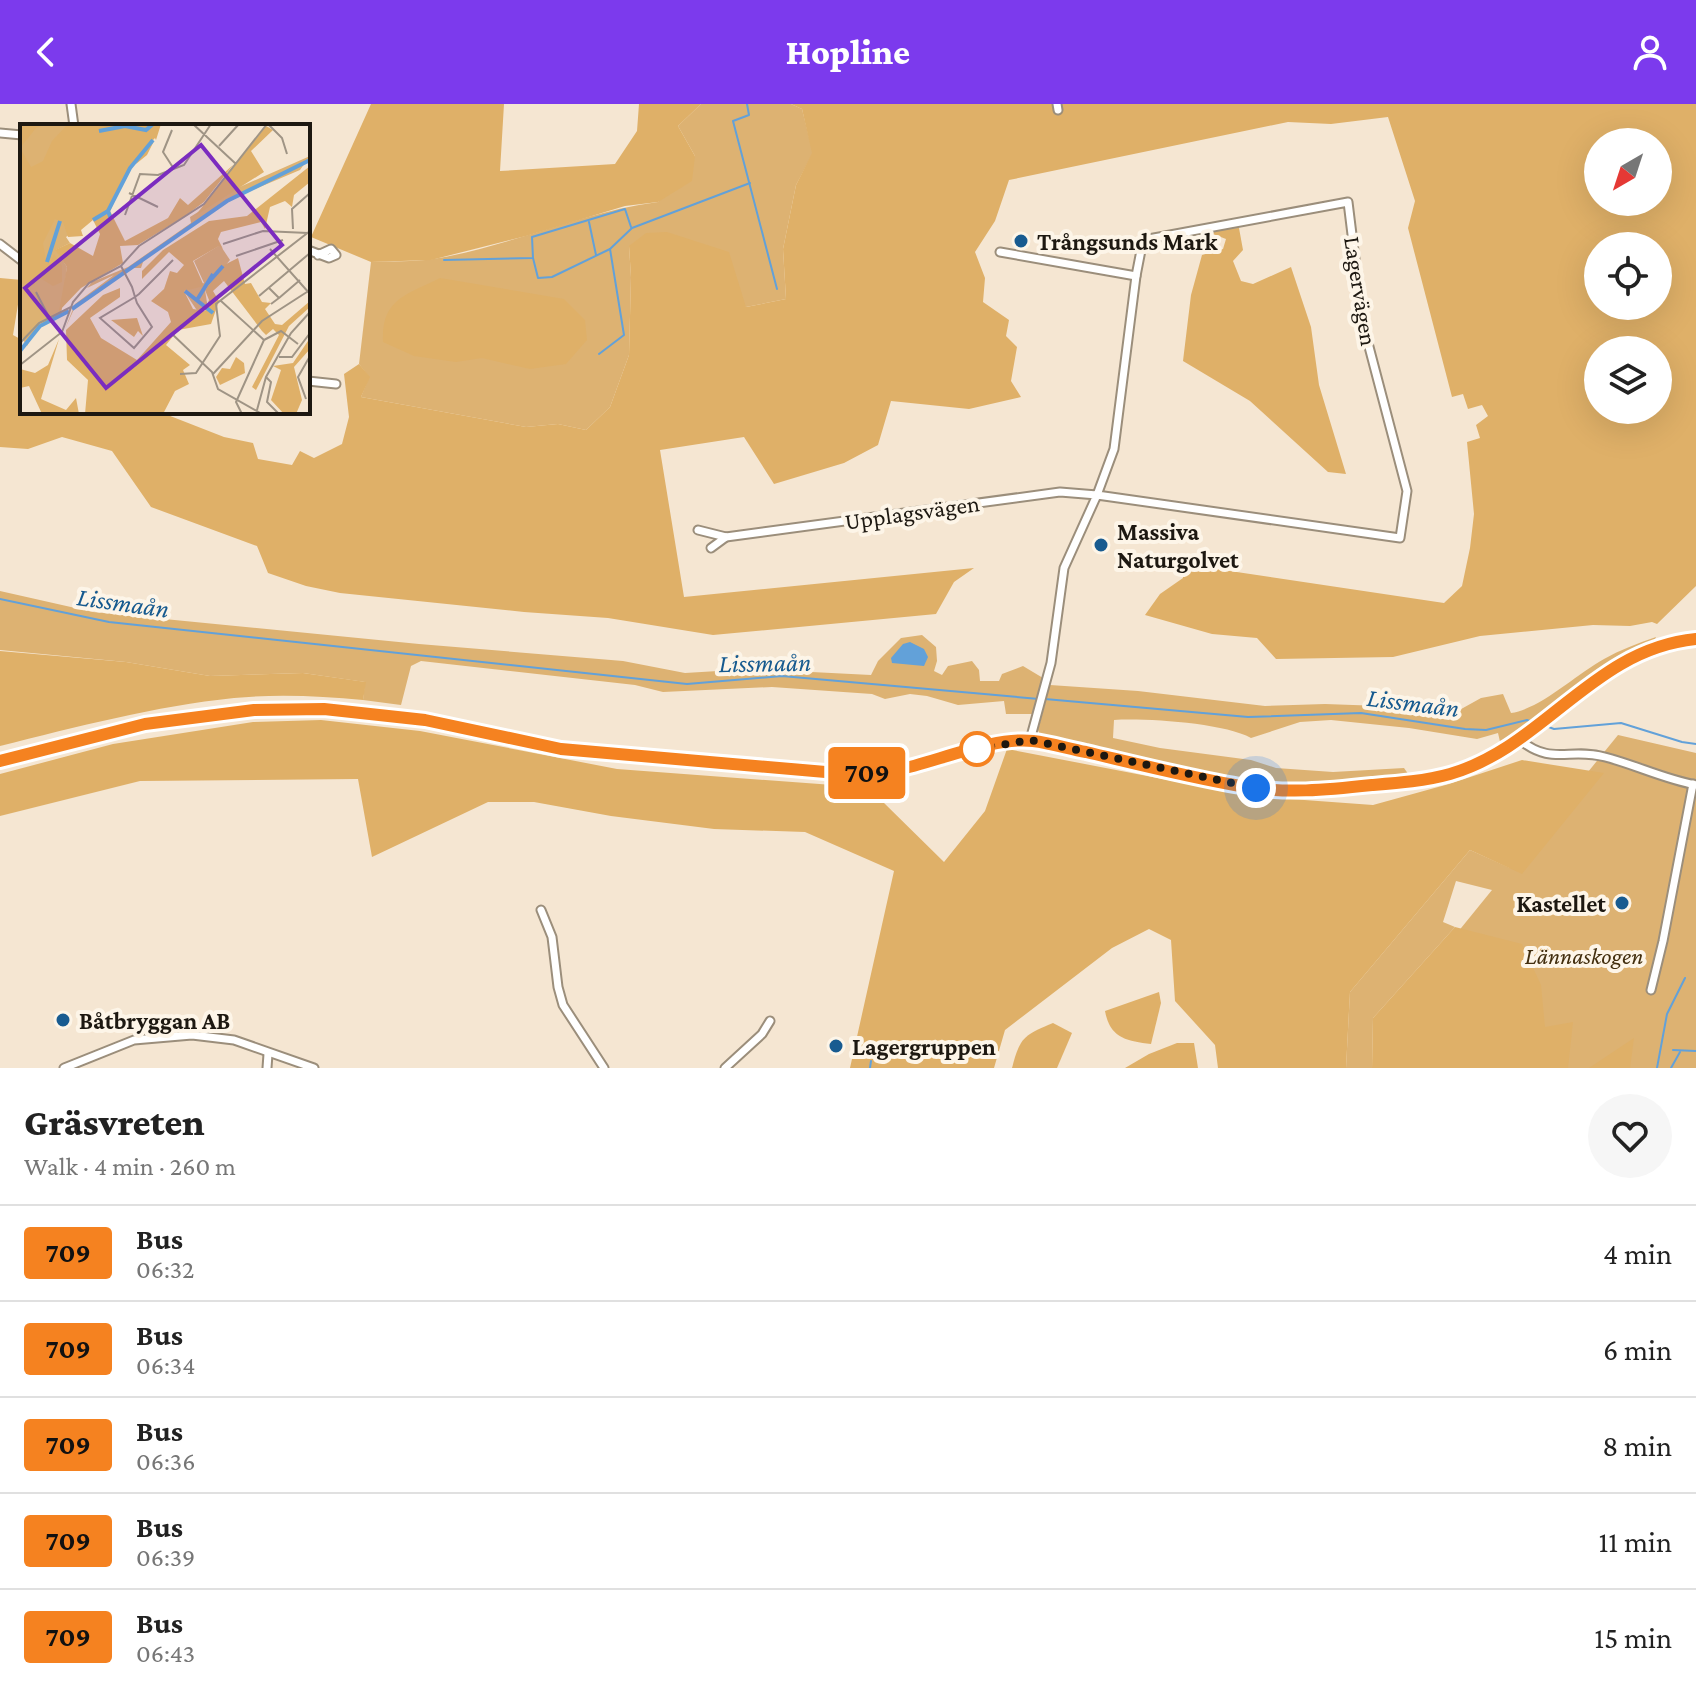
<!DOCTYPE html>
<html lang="en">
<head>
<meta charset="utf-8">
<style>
  :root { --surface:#fff; --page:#f6f6f6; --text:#222; --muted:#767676; --line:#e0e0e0; --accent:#7c3aed }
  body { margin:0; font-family:"Crimson Pro",serif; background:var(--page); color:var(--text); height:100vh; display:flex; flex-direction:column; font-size:30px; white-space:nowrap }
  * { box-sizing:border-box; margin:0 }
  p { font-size:26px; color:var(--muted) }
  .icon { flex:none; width:44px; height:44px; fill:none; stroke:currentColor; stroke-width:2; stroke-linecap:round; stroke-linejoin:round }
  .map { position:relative; height:964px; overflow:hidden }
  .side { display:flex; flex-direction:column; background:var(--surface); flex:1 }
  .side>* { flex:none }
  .badge { padding:0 16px; border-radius:6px; font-size:28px; line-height:52px }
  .needle { width:52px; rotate:219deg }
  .buttons { position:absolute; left:1584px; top:24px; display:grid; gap:16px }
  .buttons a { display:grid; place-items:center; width:88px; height:88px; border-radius:50%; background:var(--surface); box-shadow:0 8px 32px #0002; font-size:40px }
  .you { position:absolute; width:40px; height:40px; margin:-20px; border:6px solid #fff; border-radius:50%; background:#1a73e8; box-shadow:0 0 0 12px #1a73e833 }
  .map>.badge { position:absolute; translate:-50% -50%; box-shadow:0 0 0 4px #fff }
  .round { display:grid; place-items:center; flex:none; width:84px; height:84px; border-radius:42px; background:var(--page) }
  .headline { display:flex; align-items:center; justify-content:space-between; height:136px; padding:0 24px }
  h1 { font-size:38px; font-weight:800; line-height:60px }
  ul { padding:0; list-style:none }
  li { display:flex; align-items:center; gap:24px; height:96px; padding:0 24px; border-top:2px solid var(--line) }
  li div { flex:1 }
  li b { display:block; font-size:30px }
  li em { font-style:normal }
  li .badge { min-width:88px; font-weight:700; text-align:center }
  header { display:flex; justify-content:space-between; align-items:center; height:104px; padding:0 24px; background:var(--accent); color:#fff; font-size:36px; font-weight:800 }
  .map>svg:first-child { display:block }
</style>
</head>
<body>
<header><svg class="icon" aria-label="back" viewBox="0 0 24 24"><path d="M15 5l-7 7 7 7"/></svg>Hopline<svg class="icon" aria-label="person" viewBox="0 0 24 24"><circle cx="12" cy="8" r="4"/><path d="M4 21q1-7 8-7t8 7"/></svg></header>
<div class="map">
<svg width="1696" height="964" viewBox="0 0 1696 964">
  <rect width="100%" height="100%" fill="#f5e6d2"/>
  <g fill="#ddb272">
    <path d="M701 0H791L802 5 813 49 796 81 783 145 786 195 746 203 629 142 631 173 629 251 610 303 586 326 558 320 526 323 361 293 369 273 359 260 371 158C391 157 413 158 433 155 509 143 581 108 658 98L695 52 678 22Z"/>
    <path d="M0 487 93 508 419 540 623 557 685 569 751 565 871 571 878 557 901 534 922 531 936 543 937 557 934 567 942 571 948 562 972 557 979 566 980 577H999L1002 570 1023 562 1043 574 1034 610H1006L1004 597 958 601 927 592 910 590 885 595 872 590 772 583 663 588 635 581 421 557 411 562 401 601 363 596 365 578 303 569 210 572 126 558 0 546Z"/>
    <path d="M1656 533 1653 540C1624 553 1596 568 1571 587 1547 605 1525 625 1501 642L1498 629 1477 635 1409 624 1331 616 1300 618 1251 634C1224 619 1146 614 1114 616L1113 634 1160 644 1251 656 1276 664 1333 668 1404 664 1411 674 1325 682H1280L1046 635 1040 631 1038 626 1050 581 1138 587 1265 602 1325 600 1381 602 1443 610 1454 609 1481 594 1503 590 1511 609C1542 604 1575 571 1604 555 1620 546 1638 539 1656 533Z"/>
    <path d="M1618 631 1696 649V964H1375L1379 925 1492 786 1456 777 1443 818 1455 823 1373 914 1372 964H1346L1350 888 1470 746 1510 764Z"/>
  </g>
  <g fill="#dfb068" fill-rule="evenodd">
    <path d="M371 0H504L500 67 615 60 637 27 639 0H701L678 22 695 52 692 77 658 98 625 102 526 132 431 156 371 158 311 133Z"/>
    <path d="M791 0H1696V482L1657 520 1652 518 1630 522 1593 521 1480 532 1393 553 1276 555 1257 534 1212 530 1145 511 1160 490 1183 474V460L1444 499 1462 482 1470 444 1474 410 1467 338 1480 334 1476 321 1488 312 1482 301 1468 305 1463 290 1452 293 1408 124 1415 97 1388 13 1331 20 1288 18 1009 76 995 117 975 148 985 174 983 198 1009 216 1006 232 1017 243 1011 277 1021 293 969 305 891 297 878 341 844 359 774 380 744 333 660 346 684 493 974 464 954 478 936 510 713 531 608 514 524 508 340 489 306 482 268 469 257 442 151 403 112 347 62 333 28 345 0 343V174L22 176 13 231 22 236V308H160L224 333 253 339 258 355 292 361 300 347 314 354 342 340 349 313 344 270 359 260 370 273 361 293 526 323 558 320 586 326 610 303 629 251 631 173 629 142 646 129 667 128 729 148 746 203 786 195 783 145 796 81 812 49 802 5ZM1598 38H1658V98H1598ZM1598 142H1658V202H1598ZM1598 246H1658V306H1598Z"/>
    <path d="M1239 124 1243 146 1233 157 1241 177 1253 180 1291 163 1311 223 1319 281 1346 370 1328 368 1250 297 1183 257 1191 191 1202 151 1223 145 1226 135 1213 130 1214 125Z"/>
    <path d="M440 174 564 195 585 216 587 236 566 260 530 265 482 254 456 258 414 252 383 238C381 195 406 191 440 174Z"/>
    <path d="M0 547 126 558 210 572 303 569 366 578 363 596C320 592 277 590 234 594 156 602 76 623 0 642Z"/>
    <path d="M321 616 420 627 617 665 833 681 883 698 944 758 985 707 1007 645 1251 692 1373 701 1449 680 1522 656 1604 669 1522 770 1470 746 1350 888 1346 964H1218L1215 941 1175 897 1171 836 1149 825 1112 844 1005 926 994 964H850L894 767 805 728 714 725 611 712 534 698H488L372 753 358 675 140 677 0 712V670L113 640 253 618Z"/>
    <path d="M1455 823 1522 840 1541 881 1545 923 1573 918 1568 964H1372L1373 914Z"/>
    <path d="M1159 888 1161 899 1151 940C1126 937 1110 934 1105 907Z"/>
    <path d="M1053 919 1072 929 1057 964H1012C1020 933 1024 931 1053 919Z"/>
    <path d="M1634 934 1630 964H1589Z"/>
    <path d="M1177 939H1194L1198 964H1125L1149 950Z"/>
  </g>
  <path fill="#62a1d9" d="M910 538 924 545 928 553 924 562 892 559 891 554 903 540Z"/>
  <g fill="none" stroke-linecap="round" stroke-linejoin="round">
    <g stroke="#62a1d9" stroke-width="2">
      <path d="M747 0 749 11 733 17 777 185"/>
      <path d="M589 118 596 151"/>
      <path d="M533 154 538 174 552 173 610 145 632 124 750 79"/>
      <path d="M444 156 533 154 532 133 625 105 631 123"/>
      <path d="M599 250 624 231 610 145"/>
      <path d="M0 495 109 518 687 580 782 572 1039 595"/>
      <path d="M1045 595 1248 613 1361 609 1465 625 1486 626 1527 616 1532 618"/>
      <path d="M1546 622 1554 625 1621 619 1682 638 1696 640"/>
      <path d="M1673 946 1696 947"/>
      <path d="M870 964 871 957"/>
      <path d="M1657 964 1667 910 1685 874"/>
      <path d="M1671 964 1680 948"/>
    </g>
    <defs>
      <g id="minor">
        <path d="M71 0 74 22"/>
        <path d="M1057 0 1058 6"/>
        <path d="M0 29 22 31"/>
        <path d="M0 140 22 157"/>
        <path d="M308 146 329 154 336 151 331 145 318 151"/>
        <path d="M1000 148 1136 172"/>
        <path d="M308 277 336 280"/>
        <path d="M698 426 726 433 1060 388 1097 391 1400 434 1407 387 1363 220 1348 98 1143 136 1136 172 1114 345 1097 391 1064 464 1051 559 1030 636"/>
        <path d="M711 444 726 433"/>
        <path d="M1520 636C1552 662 1569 643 1605 653 1636 661 1664 675 1696 681"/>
        <path d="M0 657 145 620 254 606 324 605 425 616 561 645 837 669C857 669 877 670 897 666 936 658 995 632 1033 637 1053 639 1073 646 1092 650 1141 660 1190 673 1240 682 1285 690 1327 686 1372 681 1398 679 1425 677 1450 670 1544 643 1592 546 1696 535"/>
        <path d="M541 806 552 833 558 883 563 901 604 964"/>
        <path d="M1651 886 1663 837 1693 680"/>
        <path d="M64 964 134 936 192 931 234 936 314 964"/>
        <path d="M267 964 268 950"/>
        <path d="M725 964 762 930 770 917"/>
      </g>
    </defs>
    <use href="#minor" stroke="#9b8e7b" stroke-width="11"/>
    <use href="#minor" stroke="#fff" stroke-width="7"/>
  </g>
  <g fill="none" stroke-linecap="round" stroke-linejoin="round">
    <defs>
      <path id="line" d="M0 657 145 620 254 606 324 605 425 616 561 645 837 669C857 669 877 670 897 666 936 658 995 632 1033 637 1051 639 1069 645 1086 648 1137 660 1188 673 1240 682 1285 690 1327 686 1372 681 1398 679 1425 677 1450 670 1544 643 1593 545 1696 535"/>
    </defs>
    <use href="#line" stroke="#fff" stroke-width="18"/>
    <use href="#line" stroke="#f58220" stroke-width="12"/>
    <path stroke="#1d1811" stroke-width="8" stroke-dasharray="0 14.4" d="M977 645 1030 636 1256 684"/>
  </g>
  <g fill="#185b90" stroke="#fdf5e8" stroke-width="3">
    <circle cx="1021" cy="137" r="8"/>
    <circle cx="1101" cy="441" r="8"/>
    <circle cx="1622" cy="799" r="8"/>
    <circle cx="63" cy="916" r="8"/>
    <circle cx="836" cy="942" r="8"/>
  </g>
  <circle fill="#fff" stroke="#f58220" stroke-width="4" cx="977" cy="645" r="16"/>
  <g text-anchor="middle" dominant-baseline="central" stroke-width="8" stroke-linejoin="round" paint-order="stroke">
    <g font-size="24" font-weight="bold" fill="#1d1811" stroke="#fdf5e8" text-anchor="start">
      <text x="1037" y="137">Trångsunds Mark</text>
      <text x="1117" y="427">Massiva<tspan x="1117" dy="28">Naturgolvet</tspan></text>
      <text x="1606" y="799" text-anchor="end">Kastellet</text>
      <text x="79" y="916">Båtbryggan AB</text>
      <text x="852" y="942">Lagergruppen</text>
    </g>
    <g font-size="24" fill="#1d1811" stroke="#fdf5e8">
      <text transform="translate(1361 187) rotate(81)">Lagervägen</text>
      <text transform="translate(912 408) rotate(-8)">Upplagsvägen</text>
    </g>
    <g font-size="24" font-style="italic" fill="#422e0e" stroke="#fdf5e8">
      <text x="1584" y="851">Lännaskogen</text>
    </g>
    <g font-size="26" font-style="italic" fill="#165a8f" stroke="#fdf5e8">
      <text transform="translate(123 499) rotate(8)">Lissmaån</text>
      <text transform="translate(765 559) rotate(-1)">Lissmaån</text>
      <text transform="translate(1413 599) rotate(7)">Lissmaån</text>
    </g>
  </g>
  <g transform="translate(20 20)">
    <rect width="290" height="290" fill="#f5e6d2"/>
    <path d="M0 0H132L70 96 46 113 50 119 36 126 47 143 41 192 19 200 7 222 0 211ZM290 32 280 46 209 76 143 120 124 135 121 144H111L54 185 45 205 55 180 94 151 67 164 72 158 108 143 171 99 170 93 215 65ZM200 121 210 136 185 166 188 185 178 188 164 167 184 159 174 137Z" fill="#ddb272"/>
    <path d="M4 0H26L16 4 0 24 11 43 23 37 32 17 48 0H141L136 16 135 14 124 25 134 17 127 31 116 40 120 30 110 44 90 87 105 117 148 94 160 74 168 81 213 41 184 78 165 92 118 121 100 122 103 139 61 164 39 187 47 143 35 126 50 119 73 132 80 110 73 96 61 106 63 112 48 113 43 98 35 95 23 119 26 137 30 140 34 130 42 142V158L33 162 17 152 14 162 11 157 0 161V6ZM246 2 253 6 231 27 244 48 175 92ZM290 42V58L274 71 272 83 265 77 250 83 245 105 241 98 201 108 198 115 203 125 199 122 173 137 184 162 164 167 173 185 185 187 189 176 185 166 204 141 218 134 225 160 231 159 242 178 251 179 245 185 255 200 262 201 290 177V183L269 202 236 266 232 263 259 211 253 205 246 211 242 207 204 157 193 167 199 177 191 200 158 206 146 221 170 241 163 246 169 260 155 267 143 290H65L68 256 47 236 46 206 83 171 100 164V173L70 194 81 214 117 236 151 198 148 188 131 177 144 165 150 147 157 149 164 141 149 128 122 155V147L143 126 189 97 227 92ZM117 194 123 212 118 207 114 213 91 196ZM290 214V225L274 243 282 276 276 290H264L251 276 261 246 253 242 273 239ZM39 215 21 275 46 286 56 274 59 290H22L9 262 0 264V245L15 249 28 241ZM216 233 224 239 225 249 200 261 196 253 202 244 210 245Z" fill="#dfb068"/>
    <path fill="none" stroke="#62a1d9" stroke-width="4" d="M79 7 105 2 126 6 133 0M88 87 110 44 133 16M73 96 88 87 91 95M27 138 40 97M186 161 203 142M165 167 193 189M177 176 193 150M52 185 207 77 290 36M0 227 20 202 49 187"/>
    <path fill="none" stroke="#9f9485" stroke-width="2" d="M173 0 216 40M248 0 262 14 267 30M152 6 143 28 154 45M199 22 219 0M109 69 138 83M105 91 120 50 138 51 164 41 191 0M273 105 272 85 290 69M203 120 243 107 288 109M250 125 290 170M216 132 263 116M101 142 112 163 115 173 117 179 132 203 114 224 80 194 115 173 119 170 153 136M249 164 259 174 251 180M16 168 29 193M239 172 290 129M259 174 280 156M201 177 244 216 216 278 222 290M151 209 192 248 198 265 242 290M244 216 261 207 278 220M0 219 19 199 51 183M259 233H272L290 209M0 241 42 208 53 178 69 159 101 142 119 122 184 80 247 0M160 250 176 249 200 212 196 180 290 107M193 250 242 197 290 166M246 253 251 258 247 278 259 290M286 275 278 253 290 232M237 286 246 253 271 209 290 188"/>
    <path fill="#7b2cbf" fill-opacity="0.15" stroke="#7b2cbf" stroke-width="4" d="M181 21 262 121 86 264 5 164Z"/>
    <rect width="290" height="290" fill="none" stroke="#1d1811" stroke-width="4"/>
  </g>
</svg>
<div class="buttons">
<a><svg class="needle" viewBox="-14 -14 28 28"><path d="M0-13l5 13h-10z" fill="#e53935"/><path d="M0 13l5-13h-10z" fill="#767676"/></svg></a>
<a><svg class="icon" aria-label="locate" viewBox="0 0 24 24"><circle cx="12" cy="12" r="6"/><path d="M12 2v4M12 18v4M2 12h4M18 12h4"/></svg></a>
<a><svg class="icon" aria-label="layers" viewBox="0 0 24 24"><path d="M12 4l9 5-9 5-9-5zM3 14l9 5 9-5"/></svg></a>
</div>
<div class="you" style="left:1256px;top:684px"></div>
<b class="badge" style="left:867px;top:669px;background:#f58220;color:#111">709</b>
</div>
<section class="side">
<div class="headline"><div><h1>Gräsvreten</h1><p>Walk · 4 min · 260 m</p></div><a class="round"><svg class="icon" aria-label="heart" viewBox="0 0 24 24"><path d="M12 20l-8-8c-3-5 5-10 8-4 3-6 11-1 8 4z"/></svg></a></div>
<ul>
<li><span class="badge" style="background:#f58220;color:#111">709</span><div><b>Bus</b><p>06:32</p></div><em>4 min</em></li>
<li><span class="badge" style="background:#f58220;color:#111">709</span><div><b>Bus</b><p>06:34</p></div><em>6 min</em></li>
<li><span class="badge" style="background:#f58220;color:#111">709</span><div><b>Bus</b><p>06:36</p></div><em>8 min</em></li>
<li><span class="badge" style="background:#f58220;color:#111">709</span><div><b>Bus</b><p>06:39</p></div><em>11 min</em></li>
<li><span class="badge" style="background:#f58220;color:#111">709</span><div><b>Bus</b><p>06:43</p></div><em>15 min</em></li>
</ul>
</section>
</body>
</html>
